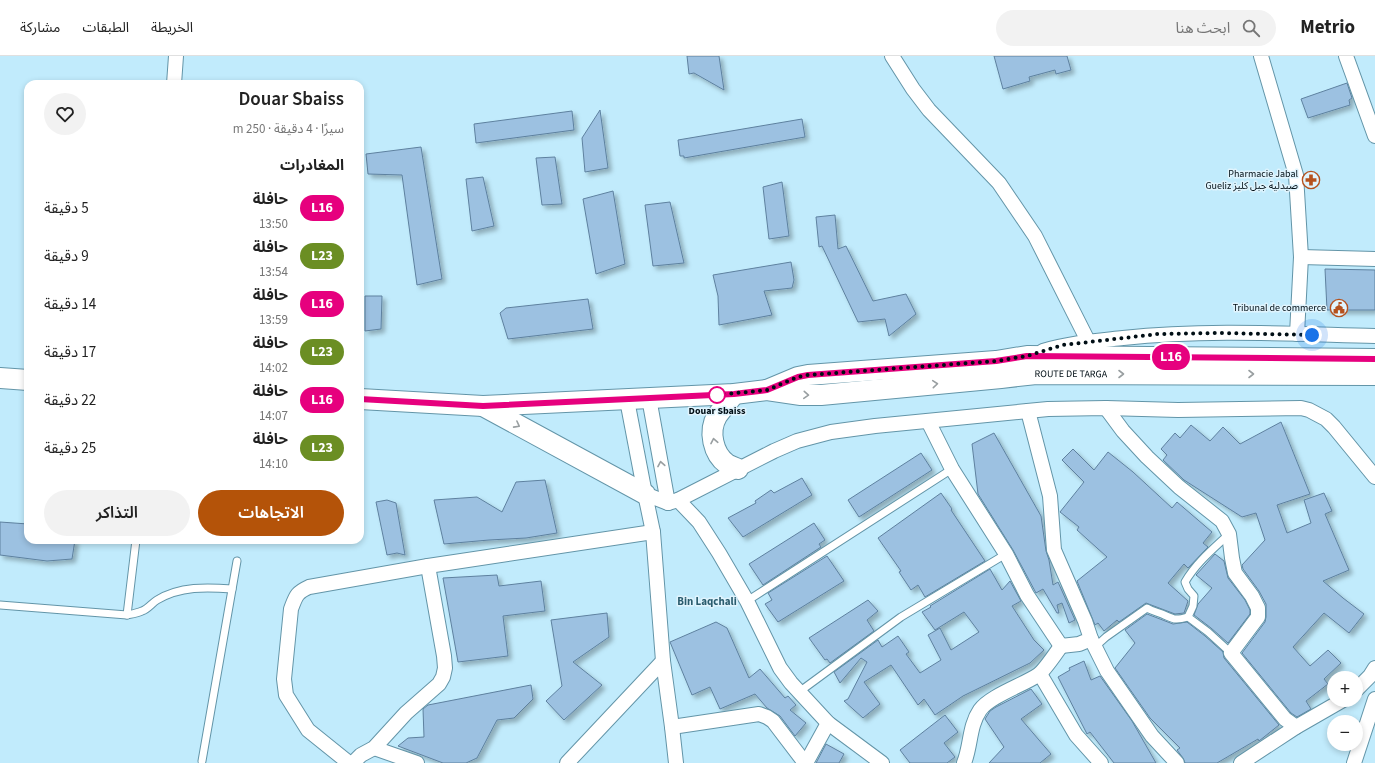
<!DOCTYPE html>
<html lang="ar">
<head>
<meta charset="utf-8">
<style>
  :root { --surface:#fff; --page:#f2f2f2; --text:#222; --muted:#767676; --line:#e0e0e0; --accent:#b45309 }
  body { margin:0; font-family:"Source Sans 3","Noto Sans Arabic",sans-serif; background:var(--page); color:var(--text); direction:rtl; height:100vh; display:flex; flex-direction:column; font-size:15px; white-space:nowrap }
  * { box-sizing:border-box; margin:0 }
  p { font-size:13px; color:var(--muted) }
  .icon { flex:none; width:22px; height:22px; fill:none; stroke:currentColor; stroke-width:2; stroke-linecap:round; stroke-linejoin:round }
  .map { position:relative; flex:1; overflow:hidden; direction:ltr }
  .sheet { position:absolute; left:24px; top:24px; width:340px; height:464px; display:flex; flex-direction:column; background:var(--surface); border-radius:12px; box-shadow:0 2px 6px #0003; direction:rtl }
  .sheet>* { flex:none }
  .badge { padding:0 8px; border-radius:13px; font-size:14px; line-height:26px }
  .buttons { position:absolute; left:1327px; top:615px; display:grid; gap:8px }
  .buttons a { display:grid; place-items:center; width:36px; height:36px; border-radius:50%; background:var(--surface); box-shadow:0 2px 6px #0003; font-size:20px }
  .you { position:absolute; width:20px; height:20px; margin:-10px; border:3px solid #fff; border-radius:50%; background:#1a73e8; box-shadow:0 0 0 6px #1a73e833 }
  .map>.badge { position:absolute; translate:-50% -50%; box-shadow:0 0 0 2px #fff }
  h2 { padding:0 20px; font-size:15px; line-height:36px }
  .round { display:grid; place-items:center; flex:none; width:42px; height:42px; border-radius:21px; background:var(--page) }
  .summary { display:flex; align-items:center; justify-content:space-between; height:68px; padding:0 20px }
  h1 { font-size:19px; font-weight:600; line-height:30px }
  .button { display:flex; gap:8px; margin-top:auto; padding:8px 20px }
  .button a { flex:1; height:46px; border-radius:24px; background:var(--accent); color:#fff; font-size:16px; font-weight:600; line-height:46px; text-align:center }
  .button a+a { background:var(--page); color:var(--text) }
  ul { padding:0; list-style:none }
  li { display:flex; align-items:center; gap:12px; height:48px; padding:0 20px }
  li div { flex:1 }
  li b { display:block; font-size:15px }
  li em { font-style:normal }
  li .badge { min-width:44px; font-weight:700; text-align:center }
  header { display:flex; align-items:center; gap:24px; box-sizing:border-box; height:56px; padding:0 20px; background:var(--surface); border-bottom:1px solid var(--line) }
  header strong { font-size:19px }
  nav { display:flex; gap:22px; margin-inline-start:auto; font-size:14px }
  .search { width:280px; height:36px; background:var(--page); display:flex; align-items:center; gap:10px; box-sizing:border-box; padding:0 14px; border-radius:22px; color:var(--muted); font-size:15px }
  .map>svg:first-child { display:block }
</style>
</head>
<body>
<header>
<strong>Metrio</strong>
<div class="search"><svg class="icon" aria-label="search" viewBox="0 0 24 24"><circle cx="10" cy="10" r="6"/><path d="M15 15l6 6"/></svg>ابحث هنا</div>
<nav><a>الخريطة</a><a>الطبقات</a><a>مشاركة</a></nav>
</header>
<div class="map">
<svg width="1375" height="707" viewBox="0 0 1375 707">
  <defs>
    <filter id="shadow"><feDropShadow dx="3.5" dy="3.5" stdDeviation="2" flood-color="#0004"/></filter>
  </defs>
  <rect width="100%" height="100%" fill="#c1ebfc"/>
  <g fill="#9cc1e1" stroke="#5e819f" filter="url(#shadow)">
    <path d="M687 0H719L724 34 694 17 689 18Z"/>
    <path d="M994 0H1067L1071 14 1056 18 1055 14 1029 21 1030 25 1003 33Z"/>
    <path d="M1347 27 1352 42 1349 44 1350 49 1308 62 1301 43Z"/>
    <path d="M600 54 608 112 585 116 582 82Z"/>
    <path d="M572 55 574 74 476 87 474 68Z"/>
    <path d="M802 63 805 81 684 102V100H680L678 84Z"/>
    <path d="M421 91 442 223 417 229 402 119 368 118 366 98Z"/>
    <path d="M555 101 562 148 542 149 536 102Z"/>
    <path d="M483 121 494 170 472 175 466 123Z"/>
    <path d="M782 126 789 180 769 183 763 131Z"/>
    <path d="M613 135 625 208 596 218 583 143Z"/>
    <path d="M670 146 684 207 653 210 645 149Z"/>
    <path d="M835 159 838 193 846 190 873 245 906 238 916 258 889 280 885 263 858 266 822 190 819 191 816 161Z"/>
    <path d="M791 206 794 224 792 232 764 235 772 259 719 269 718 240 713 219Z"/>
    <path d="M1325 213 1375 214V254H1327Z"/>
    <path d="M365 240H382L381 273 365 275Z"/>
    <path d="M588 243 593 273 508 283 500 257 506 252Z"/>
    <path d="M1281 366 1310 438 1277 449 1287 477 1311 467 1304 444 1324 437 1332 455 1325 458 1349 514 1323 525 1343 542 1364 558 1349 577 1324 557 1293 591 1310 610 1328 594 1341 607 1324 623 1328 628 1306 645 1311 653 1297 661 1291 657 1242 597 1265 566 1266 561V548L1259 535 1243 513 1242 509 1265 484 1256 457 1242 461 1184 424 1163 404 1167 399 1161 393 1175 377 1180 382 1191 369 1210 385 1223 371 1240 388Z"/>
    <path d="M994 377 1041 460 1046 495 1049 504 1053 529 1058 526 1075 564 1069 567 1062 547 1057 549 1059 557H1057L1043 533 1036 537 1013 494 978 438 972 388Z"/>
    <path d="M1073 393 1094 414 1108 396 1133 416 1172 452 1177 446 1212 476 1203 487 1208 491 1188 512 1184 508 1168 527 1188 545 1184 557 1175 558 1146 547 1119 566 1117 564 1104 575 1098 567 1095 569 1077 525 1107 501 1077 474 1079 471 1060 456 1084 426 1062 404Z"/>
    <path d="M921 397 932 414 859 461 848 444Z"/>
    <path d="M802 422 812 439 743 481 728 462 756 447 755 445 771 434 774 437Z"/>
    <path d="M545 424 557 477 526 482 489 484 444 488 434 444 477 441 502 456 516 426Z"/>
    <path d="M941 437 952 453 951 454 985 505 925 541 918 529 911 534 899 516 901 515 878 482Z"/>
    <path d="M387 444 396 447 405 499 397 497 387 499 376 446Z"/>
    <path d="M0 466 28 468V484H75L72 503 47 505 0 499Z"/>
    <path d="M814 467 825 484 819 488 821 491 763 529 749 508Z"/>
    <path d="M1215 498 1224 505 1228 522 1245 544 1250 554V558L1228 587 1211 572 1194 559 1198 548 1212 532 1196 519Z"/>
    <path d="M827 500 844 525 778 566 765 548 772 544 768 537Z"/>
    <path d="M990 513 1002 534 1010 525 1021 545 1012 550 1034 584 1044 594 1030 607 963 640 935 659 924 643 918 649 891 609 864 626 880 648 863 662 844 645 848 643 867 606 861 602 840 627 834 616 878 584 882 591 898 580 909 596 906 598 920 617 941 604 928 579 940 572 951 594 979 576 964 556 935 574 922 556 931 551 930 550Z"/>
    <path d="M497 519 499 530 541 525 545 555 503 560 508 600 458 606 443 522Z"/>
    <path d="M868 544 878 555 867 564 874 575 830 607 827 603 825 604 809 582Z"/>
    <path d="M607 557 609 581 573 606 602 629 564 664 546 645 562 630 551 564Z"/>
    <path d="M1147 558 1173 568 1187 566 1205 580 1223 596 1224 602 1279 669 1259 685 1258 683 1217 707H1185L1183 702 1177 694 1180 692 1150 662 1115 612 1135 587 1125 574Z"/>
    <path d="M716 566 727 572 749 622 760 613 785 642 788 640 796 649 790 654 806 667 795 680 780 660 767 652 755 638 720 653 710 631 692 639 670 586Z"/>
    <path d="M1084 605 1091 624 1100 620 1132 665 1156 707H1114L1090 676 1087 678 1058 621 1070 614 1069 612Z"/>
    <path d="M531 629 533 643 514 662 497 664 477 702 466 707H443L398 690 408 682 424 681 423 653 428 649Z"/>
    <path d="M1031 633 1042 648 1021 663 1051 698 1040 707H989L1004 691 985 663 990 655 996 651Z"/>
    <path d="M945 659 958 676 944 687 955 701 947 707H910L900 694Z"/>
    <path d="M826 688 844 698 839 707H816Z"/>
  </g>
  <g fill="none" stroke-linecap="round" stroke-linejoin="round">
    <defs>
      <g id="lane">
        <path d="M1229 478C1213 493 1196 507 1185 526L1188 533 1194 540 1193 550 1188 561 1208 576 1231 597"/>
        <path d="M747 545 952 413"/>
        <path d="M0 549 127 559C132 558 138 557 142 555 148 553 152 547 157 544 180 530 207 531 232 533"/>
        <path d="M127 559 136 484"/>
        <path d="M1095 591 1106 581 1147 552C1152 555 1157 556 1162 558 1174 563 1174 565 1188 561"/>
        <path d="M799 636 901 561 1006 498"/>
        <path d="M202 705 237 505"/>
      </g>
      <g id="street">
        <path d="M892 0 913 33 929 54 999 127 1035 180 1088 285"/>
        <path d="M1261 0 1296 119 1301 201 1297 278"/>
        <path d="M1346 0 1375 80"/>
        <path d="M174 28 176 0"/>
        <path d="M1301 201 1375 203"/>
        <path d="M1043 295C1069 287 1096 285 1123 282 1207 273 1291 278 1375 280"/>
        <path d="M649 342 668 447"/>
        <path d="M627 344 645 438"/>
        <path d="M1106 352 1123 375 1147 401 1179 431 1222 465 1229 478 1232 502 1235 517 1252 540 1258 552V561L1231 597 1285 663 1296 671"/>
        <path d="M928 365 952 413 1006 498 1027 539 1061 590 1079 588 1091 583 1085 565 1054 494 1050 440 1028 355"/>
        <path d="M678 444 699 466 719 497 747 545 780 612 791 627 828 667 882 707"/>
        <path d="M1091 583 1107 615 1152 680 1177 707"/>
        <path d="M1040 618 1076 679 1101 707"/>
        <path d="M1356 634 1370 620 1375 612"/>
        <path d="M672 671 759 658 767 661 773 665 805 707"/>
        <path d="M374 692 417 707"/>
        <path d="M349 707 308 674 286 639 284 623 291 553C296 540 296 537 309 531L428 510 653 476"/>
        <path d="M353 707 361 699 374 692 406 657 439 628 443 621 445 612 444 600 428 510"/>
        <path d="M567 707 663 605"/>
        <path d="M676 707 672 671 663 605 653 476 645 438 668 447 678 444 774 395 797 385 831 376 875 370 1048 353 1106 352 1178 354 1301 352 1309 354 1326 363 1334 371 1375 421"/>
        <path d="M806 707 828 667"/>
        <path d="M964 707C971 690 969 670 980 654 990 640 1023 629 1038 619 1044 615 1056 597 1061 590"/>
        <path d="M1241 707 1296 671 1343 644"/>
        <path d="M1354 707 1375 643"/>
      </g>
      <g id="secondary">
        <path d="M0 322 28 324"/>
        <path d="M767 334 798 321 808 319 996 305 1027 300 1375 303"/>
        <path d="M734 338C730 344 721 354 717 360 708 375 713 398 727 408 730 410 735 411 738 413"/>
        <path id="s1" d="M360 343 483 350 734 338 767 334 801 339H821L1001 322 1036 318 1375 319"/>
        <path d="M483 350 645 438"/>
      </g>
    </defs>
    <use href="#lane" stroke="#6395a8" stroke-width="9"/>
    <use href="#street" stroke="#6395a8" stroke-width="16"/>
    <use href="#secondary" stroke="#6395a8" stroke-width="22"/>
    <use href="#lane" stroke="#fff" stroke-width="7"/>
    <use href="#street" stroke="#fff" stroke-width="14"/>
    <use href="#secondary" stroke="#fff" stroke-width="20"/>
  </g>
  <defs><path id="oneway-chevron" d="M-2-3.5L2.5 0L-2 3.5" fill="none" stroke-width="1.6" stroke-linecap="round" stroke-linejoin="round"/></defs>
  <g stroke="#999fa1">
    <use href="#oneway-chevron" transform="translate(1121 318)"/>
    <use href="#oneway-chevron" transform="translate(1251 318)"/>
    <use href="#oneway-chevron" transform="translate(935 328) rotate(-5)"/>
    <use href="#oneway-chevron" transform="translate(806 339) rotate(4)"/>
    <use href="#oneway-chevron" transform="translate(517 369) rotate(28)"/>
    <use href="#oneway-chevron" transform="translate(714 385) rotate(-101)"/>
    <use href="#oneway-chevron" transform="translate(661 408) rotate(-100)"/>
  </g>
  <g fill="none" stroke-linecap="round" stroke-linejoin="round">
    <defs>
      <path id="line" d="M360 343 483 350 734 338 767 334 798 321 808 319 996 305 1027 300 1375 303"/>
    </defs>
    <use href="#line" stroke="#fff" stroke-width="9"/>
    <use href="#line" stroke="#e6007e" stroke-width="6"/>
    <path stroke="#000e15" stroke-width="4" stroke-dasharray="0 7.2" d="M717 339 767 334 798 321 808 319 996 305 1027 300 1063 289 1158 278 1220 277 1312 279"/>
  </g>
  <defs>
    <symbol id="pharmacy-ring" viewBox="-11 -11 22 22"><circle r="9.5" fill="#e0f4fd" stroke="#b5511d" stroke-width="1.5"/><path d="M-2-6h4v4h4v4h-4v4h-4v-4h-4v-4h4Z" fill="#b5511d"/></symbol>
    <symbol id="civic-ring" viewBox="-11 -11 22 22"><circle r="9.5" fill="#e0f4fd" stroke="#b5511d" stroke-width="1.5"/><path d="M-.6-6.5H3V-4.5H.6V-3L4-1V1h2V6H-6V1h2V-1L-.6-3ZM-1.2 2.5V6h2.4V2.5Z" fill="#b5511d"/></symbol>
  </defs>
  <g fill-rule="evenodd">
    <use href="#pharmacy-ring" x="1301" y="114" width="20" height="20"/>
    <use href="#civic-ring" x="1329" y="242" width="20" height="20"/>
  </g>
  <circle fill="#fff" stroke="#e6007e" stroke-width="2" cx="717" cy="339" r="8"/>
  <g text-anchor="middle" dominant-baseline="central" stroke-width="3" stroke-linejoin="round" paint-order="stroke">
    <g font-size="10" fill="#000e15" stroke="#e0f4fd" text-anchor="end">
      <text x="1298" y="118">Pharmacie Jabal<tspan x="1298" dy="12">Gueliz صيدلية جبل كليز</tspan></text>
      <text x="1326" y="252">Tribunal de commerce</text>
    </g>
    <g font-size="10" fill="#000e15" stroke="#e0f4fd">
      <text stroke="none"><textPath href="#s1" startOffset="713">ROUTE DE TARGA</textPath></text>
    </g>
    <g font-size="10" font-weight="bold" fill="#000e15" stroke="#e0f4fd">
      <text x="717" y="355">Douar Sbaiss</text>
    </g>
    <g font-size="11" font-weight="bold" fill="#2a5c6e" stroke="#e0f4fd">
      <text x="707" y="545">Bin Laqchali</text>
    </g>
  </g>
</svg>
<div class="buttons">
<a>+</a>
<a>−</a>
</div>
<div class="you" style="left:1312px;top:279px"></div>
<b class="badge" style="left:1171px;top:301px;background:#e6007e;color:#fff">L16</b>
<section class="sheet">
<div class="summary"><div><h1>Douar Sbaiss</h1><p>سيرًا · 4 دقيقة · 250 m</p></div><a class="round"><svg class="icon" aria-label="heart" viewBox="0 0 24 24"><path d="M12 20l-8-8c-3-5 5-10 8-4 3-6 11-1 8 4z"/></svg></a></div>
<h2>المغادرات</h2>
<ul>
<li><span class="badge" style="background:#e6007e;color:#fff">L16</span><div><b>حافلة</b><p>13:50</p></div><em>5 دقيقة</em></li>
<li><span class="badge" style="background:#6b8e23;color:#fff">L23</span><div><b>حافلة</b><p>13:54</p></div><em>9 دقيقة</em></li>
<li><span class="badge" style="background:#e6007e;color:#fff">L16</span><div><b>حافلة</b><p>13:59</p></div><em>14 دقيقة</em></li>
<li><span class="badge" style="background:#6b8e23;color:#fff">L23</span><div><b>حافلة</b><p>14:02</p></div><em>17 دقيقة</em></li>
<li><span class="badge" style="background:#e6007e;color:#fff">L16</span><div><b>حافلة</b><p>14:07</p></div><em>22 دقيقة</em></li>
<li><span class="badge" style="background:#6b8e23;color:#fff">L23</span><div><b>حافلة</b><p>14:10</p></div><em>25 دقيقة</em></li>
</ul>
<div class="button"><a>الاتجاهات</a><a>التذاكر</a></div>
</section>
</div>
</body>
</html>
